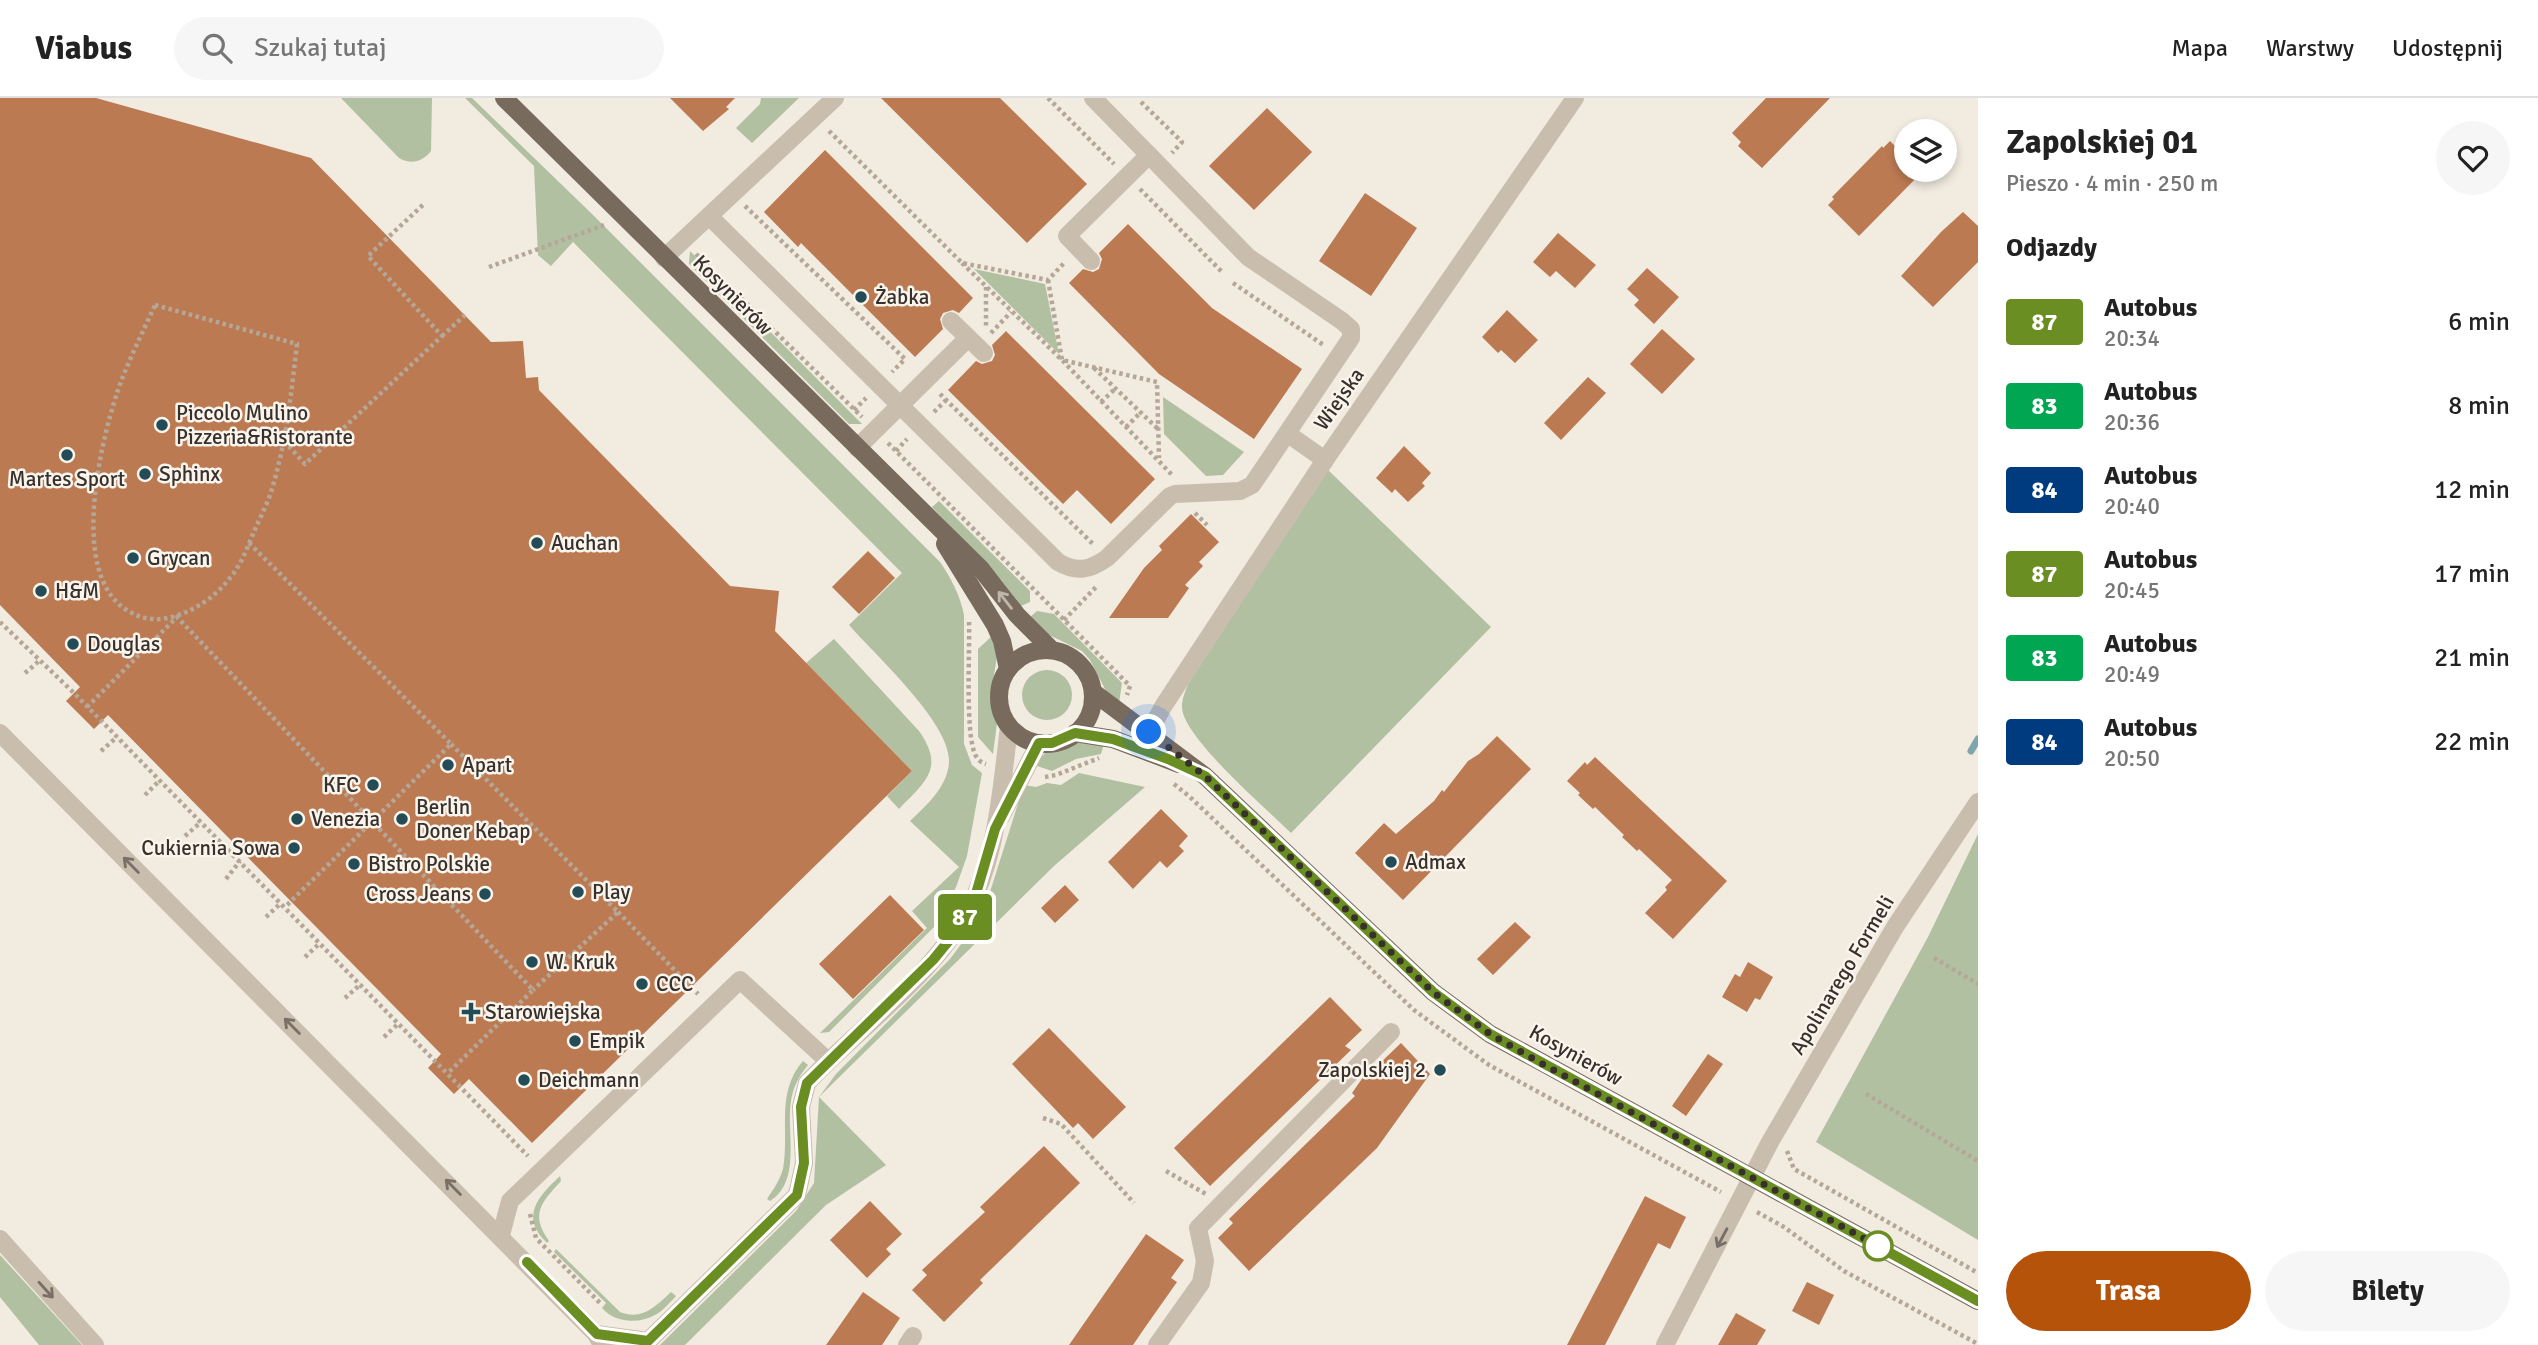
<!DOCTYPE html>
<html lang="pl">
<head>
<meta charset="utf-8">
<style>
  :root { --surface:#fff; --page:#f6f6f6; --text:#222; --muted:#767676; --line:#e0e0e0; --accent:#b45309 }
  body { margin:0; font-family:Signika,sans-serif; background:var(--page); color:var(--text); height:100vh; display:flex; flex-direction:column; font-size:26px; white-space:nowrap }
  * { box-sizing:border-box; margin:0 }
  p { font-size:23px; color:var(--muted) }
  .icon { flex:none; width:38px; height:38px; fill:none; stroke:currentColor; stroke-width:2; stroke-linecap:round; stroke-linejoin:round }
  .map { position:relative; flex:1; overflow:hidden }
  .drawer { display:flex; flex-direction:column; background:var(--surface); width:560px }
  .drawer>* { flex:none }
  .badge { padding:0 14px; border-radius:5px; font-size:24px; line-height:46px }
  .controls { position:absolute; left:1894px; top:21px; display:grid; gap:14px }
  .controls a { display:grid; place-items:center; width:63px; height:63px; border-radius:50%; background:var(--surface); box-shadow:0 4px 10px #0003; font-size:35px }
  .you { position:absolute; width:35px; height:35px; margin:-18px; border:5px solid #fff; border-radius:50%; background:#1a73e8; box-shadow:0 0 0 10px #1a73e833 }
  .map>.badge { position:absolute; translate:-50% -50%; box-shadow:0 0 0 4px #fff }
  h2 { padding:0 28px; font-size:26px; line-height:63px }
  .round { display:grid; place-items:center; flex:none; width:74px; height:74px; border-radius:37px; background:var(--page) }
  .overview { display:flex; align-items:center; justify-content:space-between; height:119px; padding:0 28px }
  h1 { font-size:33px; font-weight:700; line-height:52px }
  .button { display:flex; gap:14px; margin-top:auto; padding:14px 28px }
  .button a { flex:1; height:80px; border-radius:42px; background:var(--accent); color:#fff; font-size:28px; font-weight:700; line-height:80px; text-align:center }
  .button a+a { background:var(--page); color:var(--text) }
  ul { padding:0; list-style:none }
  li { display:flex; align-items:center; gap:21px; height:84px; padding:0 28px }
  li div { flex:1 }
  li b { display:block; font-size:26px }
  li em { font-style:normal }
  li .badge { min-width:77px; font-weight:700; text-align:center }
  header { display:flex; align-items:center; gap:42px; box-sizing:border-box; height:98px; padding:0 35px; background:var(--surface); border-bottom:2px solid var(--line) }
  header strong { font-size:33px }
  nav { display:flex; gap:38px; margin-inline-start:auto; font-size:24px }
  .search { width:490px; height:63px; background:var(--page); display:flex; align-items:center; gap:18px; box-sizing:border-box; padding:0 24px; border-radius:38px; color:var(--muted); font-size:26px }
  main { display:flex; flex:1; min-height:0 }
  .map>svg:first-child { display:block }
</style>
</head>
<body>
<header>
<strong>Viabus</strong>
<div class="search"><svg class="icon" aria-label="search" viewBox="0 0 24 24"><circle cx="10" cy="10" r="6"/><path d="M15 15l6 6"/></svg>Szukaj tutaj</div>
<nav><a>Mapa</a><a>Warstwy</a><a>Udostępnij</a></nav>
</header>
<main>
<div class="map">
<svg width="1978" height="1247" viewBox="0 0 1978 1247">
  <rect width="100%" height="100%" fill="#f1ebe0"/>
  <g fill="#b1c0a1">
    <path d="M341 0H432L431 53C422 64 411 67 399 60Z"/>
    <path d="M465 0H472L591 115 940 464C951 480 960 497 964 517V646L972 667 982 675 967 758 956 789 935 828 829 934 820 935 927 830 912 813 959 769 910 723C927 707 947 689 949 665 952 626 875 557 849 527L902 475 573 144 551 168 538 157 534 68Z"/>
    <path d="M761 0H799L752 45 736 30 760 6Z"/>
    <path d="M690 153 862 326H849L689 166Z"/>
    <path d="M974 171 1045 186 1059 256Z"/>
    <path d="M1163 299 1244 354 1223 377 1206 378 1164 336Z"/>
    <path d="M1328 372 1491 529 1291 735C1269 713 1180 637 1182 608 1182 599 1187 590 1190 581Z"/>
    <path d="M939 403 1030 493V504L1021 508 1002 483 932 409Z"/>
    <path d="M1037 513 1054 516 1122 585 1119 605 1106 593 1090 562 1082 553 1041 533 1028 521Z"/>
    <path d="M992 538 997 558 990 602 997 625 993 656 978 639V551Z"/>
    <path d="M834 541 919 633C945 670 926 683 899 711L887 698 912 673 806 565Z"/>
    <circle cx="1047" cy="597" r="25"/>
    <path d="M1085 643 1104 646 1101 656 1076 661 1052 673 1034 667 1047 653Z"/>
    <path d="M1079 675 1145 689 1054 768 819 999 886 1067 826 1107 685 1247H660L796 1113 814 1085 819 999 836 976 950 861 971 833 989 797 1024 687 1036 689 1047 685 1061 687Z"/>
    <path d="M1978 736V1142L1816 1044 1928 839Z"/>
    <path d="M803 963 808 967C799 978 793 989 791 1003 786 1034 802 1083 770 1103L767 1101C773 1092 780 1082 783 1071 790 1034 775 995 803 963Z"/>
    <path d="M560 1078 561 1083C541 1105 530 1116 549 1143L547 1145C519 1118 539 1098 560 1078Z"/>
    <path d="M556 1151 620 1214C642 1223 656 1208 671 1194L676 1198C670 1204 663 1213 655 1217 639 1226 615 1225 602 1210L606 1205 554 1154Z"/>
    <path d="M0 1157 82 1247H39L0 1199Z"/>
  </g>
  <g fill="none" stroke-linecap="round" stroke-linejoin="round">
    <path stroke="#81a5ac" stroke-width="7" d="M1971 653 1978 641"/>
  </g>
  <g fill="#bc7a53">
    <path d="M0 0H96L311 60 491 244 523 243 526 280 538 279 539 292 730 488 779 493 775 533 912 673 532 1045 469 981 454 996 428 970 441 956 108 617 94 631 66 603 80 589 0 507Z"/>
    <path d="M670 0H735L726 9 729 11 703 33Z"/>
    <path d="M881 0H1000L1087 86 1027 145Z"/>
    <path d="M1766 0H1830L1762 70 1738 48 1741 44 1732 35Z"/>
    <path d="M1267 10 1312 54 1254 112 1209 68Z"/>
    <path d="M1890 43 1906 59V72H1924L1859 138 1828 107 1834 101 1832 99 1882 48 1883 50Z"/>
    <path d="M825 52 973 200 959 215 953 212 943 215 940 221 943 231 915 259 801 145 798 149 764 114Z"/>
    <path d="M1365 95 1417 130 1371 198 1319 163Z"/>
    <path d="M1963 114 1978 128V164L1933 209 1901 178 1941 134Z"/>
    <path d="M1128 126 1212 210 1302 271 1254 341 1159 276 1069 185 1083 171 1093 174 1099 171 1102 161 1099 155Z"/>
    <path d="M1558 135 1596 167 1575 190 1556 173 1550 179 1533 164Z"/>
    <path d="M1647 170 1679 199 1654 226 1634 207 1639 202 1627 191Z"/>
    <path d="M1507 212 1538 242 1515 265 1501 252 1498 255 1482 239Z"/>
    <path d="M1662 231 1695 261 1662 296 1630 266Z"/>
    <path d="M1006 233 1155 381 1111 426 1077 392 1063 406 948 292 976 263 982 266 992 263 995 257 992 247Z"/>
    <path d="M1588 279 1606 295 1561 342 1544 325Z"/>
    <path d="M1404 348 1431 375 1422 385 1425 388 1408 404 1395 391 1392 395 1376 380Z"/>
    <path d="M1191 416 1219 444 1199 464 1203 468 1185 487 1189 490 1168 520H1109L1144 470 1162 452 1159 448Z"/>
    <path d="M868 453 895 480 859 516 832 489Z"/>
    <path d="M1497 638 1531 671 1403 802 1355 755 1384 725 1396 736 1434 703 1442 692 1444 694 1468 663 1479 656Z"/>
    <path d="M1595 659 1727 783 1673 841 1645 815 1667 792 1665 789 1672 782 1639 751 1637 753 1622 739 1624 737 1595 709 1593 711 1578 697 1580 695 1567 683 1585 664 1587 667Z"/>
    <path d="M1161 711 1188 738 1179 748 1184 753 1167 770 1160 763 1133 791 1108 764Z"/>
    <path d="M1065 787 1079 802 1055 825 1041 810Z"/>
    <path d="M890 797 924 832 853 901 819 866Z"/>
    <path d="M1515 824 1531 839 1493 877 1477 861Z"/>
    <path d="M1748 864 1773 879 1760 902 1755 900 1747 914 1722 899 1735 876 1740 879Z"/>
    <path d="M1330 899 1362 932 1345 948 1351 952 1210 1088 1174 1050Z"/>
    <path d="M1049 930 1126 1009 1093 1041 1078 1025 1073 1030 1012 966Z"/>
    <path d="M1401 945 1430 976 1377 1050 1249 1173 1218 1140 1233 1125 1229 1121 1355 998 1352 995 1366 975 1373 968 1375 970Z"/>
    <path d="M1708 956 1723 966 1686 1018 1672 1008Z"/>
    <path d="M1044 1048 1080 1085 980 1182 983 1185 944 1224 912 1192 927 1177 922 1172 985 1114 980 1109Z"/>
    <path d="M1645 1098 1686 1119 1670 1151 1658 1145 1605 1247H1567Z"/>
    <path d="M870 1103 902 1136 886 1151 891 1156 867 1180 830 1142Z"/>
    <path d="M1146 1136 1184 1162 1171 1180 1177 1184 1146 1228 1133 1247H1069Z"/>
    <path d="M1807 1184 1834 1197 1819 1227 1792 1213Z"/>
    <path d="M863 1194 900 1220 882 1247H826Z"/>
    <path d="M1736 1215 1766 1232 1757 1247H1718Z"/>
  </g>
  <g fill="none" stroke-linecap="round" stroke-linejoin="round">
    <g stroke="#b5a797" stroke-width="4.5" stroke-dasharray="3.5 3.5" stroke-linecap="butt">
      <path d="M1048 0 1114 66"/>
      <path d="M1141 4 1182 44 1172 55"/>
      <path d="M829 33 962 165 1048 182 1065 164"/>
      <path d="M1140 91 1222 174"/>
      <path d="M745 108 905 261 892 274"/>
      <path d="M696 156 862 319"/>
      <path d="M962 165 1062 262 1173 378"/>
      <path d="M489 169 604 127"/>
      <path d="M1048 182 1062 262 1157 284 1159 360"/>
      <path d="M1233 185 1325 248"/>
      <path d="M986 189V230"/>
      <path d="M155 207 297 246C291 297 286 348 270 397 265 411 258 424 253 436 248 447 244 460 237 470 221 496 191 518 160 521 147 522 136 518 125 511 70 474 100 347 117 295 127 265 142 236 155 207Z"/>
      <path d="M991 235 1011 214"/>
      <path d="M442 238 465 217"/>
      <path d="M1094 270 1158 331"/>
      <path d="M940 296 1094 447"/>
      <path d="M1101 304 1115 291"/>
      <path d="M854 312 866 300"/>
      <path d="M934 314 946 302"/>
      <path d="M1126 329 1141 314"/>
      <path d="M284 343 305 366 442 238 368 158 425 105"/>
      <path d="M888 345 1130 588 1127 597"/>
      <path d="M896 353 907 341"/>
      <path d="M1195 415 1207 427"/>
      <path d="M249 445 451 646 285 809"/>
      <path d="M1064 522 1097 488"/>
      <path d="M0 524 74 595 528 1058"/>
      <path d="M969 524C970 553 965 633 975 656 977 661 980 664 986 666"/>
      <path d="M25 575 39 563"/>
      <path d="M87 609 177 519 533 892 448 975"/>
      <path d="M451 646 618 814 533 892"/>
      <path d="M101 653 117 639"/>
      <path d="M1045 679 1056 677 1099 660"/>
      <path d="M1174 686 1190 699 1414 912 1489 967 1721 1094"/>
      <path d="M145 697 160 682"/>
      <path d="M185 738 201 724"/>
      <path d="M226 781 240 763"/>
      <path d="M618 814 698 896"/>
      <path d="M266 819 281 805"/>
      <path d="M305 859 320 845"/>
      <path d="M1934 860 1978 886"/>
      <path d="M345 900 361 886"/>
      <path d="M384 939 399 925"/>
      <path d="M1866 996 1978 1063"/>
      <path d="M1043 1020 1061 1026 1134 1105"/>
      <path d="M1787 1053 1794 1071 1978 1175"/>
      <path d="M1166 1073 1206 1096"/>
      <path d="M1757 1114 1784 1129 1844 1173 1978 1246"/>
      <path d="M530 1116 536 1140 601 1206"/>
    </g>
    <g stroke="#c9bdad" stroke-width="18">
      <path d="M709 118 1058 464C1077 475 1090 472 1107 460L1170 398 1175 396 1240 393 1252 387 1351 240V231L1342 223 1248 159 1149 57"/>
      <path d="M664 160 835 0"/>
      <path d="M1091 163 1067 138 1149 57 1093 0"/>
      <path d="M951 223 984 255"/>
      <path d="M1288 336 1325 362"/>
      <path d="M857 350 968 240"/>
      <path d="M1149 634 1164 607 1325 362 1575 0"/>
      <path d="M0 635 596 1236 602 1247"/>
      <path d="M1001 719 1039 645"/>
      <path d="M501 1137 510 1103 740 882 828 963"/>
      <path d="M0 1141 95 1247"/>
      <path d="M596 1236 648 1243"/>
      <path d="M644 1247 797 1097 804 1065 801 1009 807 985C860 928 942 872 974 800 998 747 1002 686 1009 629"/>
      <path d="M907 1247 913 1238"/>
      <path d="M1157 1247 1201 1185 1205 1163 1198 1130 1391 934"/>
      <path d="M1665 1247 1770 1044 1895 829 1978 704"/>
    </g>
    <g stroke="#786a5d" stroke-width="18">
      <path d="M504 0 981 471 1017 517 1052 552"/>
      <path d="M945 446 995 527 1002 543 1008 571"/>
      <circle cx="1046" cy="599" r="47"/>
      <path d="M1093 594 1205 678 1433 894 1490 936 1978 1203"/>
      <path d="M1075 635 1113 641 1179 666"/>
    </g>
  </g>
  <defs><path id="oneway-shaft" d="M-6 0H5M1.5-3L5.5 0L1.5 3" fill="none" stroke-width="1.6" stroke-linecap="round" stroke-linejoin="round" transform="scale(1.75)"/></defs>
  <use stroke="#bfb6ac" href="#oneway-shaft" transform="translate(1005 502) rotate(-128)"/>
  <g stroke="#796f66">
    <use href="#oneway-shaft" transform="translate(131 767) rotate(-135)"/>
    <use href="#oneway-shaft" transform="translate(292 928) rotate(-135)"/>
    <use href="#oneway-shaft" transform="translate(453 1089) rotate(-135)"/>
    <use href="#oneway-shaft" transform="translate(1722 1140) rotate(118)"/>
    <use href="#oneway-shaft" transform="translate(46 1192) rotate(48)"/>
  </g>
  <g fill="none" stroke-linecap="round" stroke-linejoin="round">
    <defs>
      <path id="line" d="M527 1164 597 1236 648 1243 797 1097 804 1065 801 1009 807 985 933 862 951 840 975 799 995 731 1039 645H1052L1075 635 1113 641 1168 661 1205 678 1433 894 1490 936 1978 1203"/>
    </defs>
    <use href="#line" stroke="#fff" stroke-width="16"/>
    <use href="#line" stroke="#6b8e23" stroke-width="10"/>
    <path stroke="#38302b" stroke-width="7" stroke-dasharray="0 12.6" d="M1149 634 1205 678 1433 894 1490 936 1541 965 1878 1148"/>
  </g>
  <g fill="#234c56" stroke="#f9f5ec" stroke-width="2.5">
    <circle cx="861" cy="199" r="7"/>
    <circle cx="162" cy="327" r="7"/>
    <circle cx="67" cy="357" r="7"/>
    <circle cx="145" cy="376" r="7"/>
    <circle cx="537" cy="445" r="7"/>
    <circle cx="133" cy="460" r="7"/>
    <circle cx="41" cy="493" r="7"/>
    <circle cx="73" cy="546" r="7"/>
    <circle cx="448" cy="667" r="7"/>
    <circle cx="373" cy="687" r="7"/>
    <circle cx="297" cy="721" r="7"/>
    <circle cx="402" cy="721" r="7"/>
    <circle cx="294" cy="750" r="7"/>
    <circle cx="1391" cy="764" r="7"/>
    <circle cx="354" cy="766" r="7"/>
    <circle cx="578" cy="794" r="7"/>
    <circle cx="485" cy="796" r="7"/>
    <circle cx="532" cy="864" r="7"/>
    <circle cx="642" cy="886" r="7"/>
    <path d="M467.5 903.5h7v7h7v7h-7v7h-7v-7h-7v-7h7z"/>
    <circle cx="575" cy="943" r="7"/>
    <circle cx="1440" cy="972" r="7"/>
    <circle cx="524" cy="982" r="7"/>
  </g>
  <circle fill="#fff" stroke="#6b8e23" stroke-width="3.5" cx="1878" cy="1148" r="14"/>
  <g text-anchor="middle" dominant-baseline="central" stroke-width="5" stroke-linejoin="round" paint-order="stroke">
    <g font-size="21" fill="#38302b" stroke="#f9f5ec">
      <text transform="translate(733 197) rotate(45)">Kosynierów</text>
      <text transform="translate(1339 301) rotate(-55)">Wiejska</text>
      <text transform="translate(1842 877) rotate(-59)">Apolinarego Formeli</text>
      <text transform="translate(1576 957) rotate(29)">Kosynierów</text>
    </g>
    <g font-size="21" fill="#38302b" stroke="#f9f5ec" text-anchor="start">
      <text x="875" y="199">Żabka</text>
      <text x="176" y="315">Piccolo Mulino<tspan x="176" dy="24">Pizzeria&amp;Ristorante</tspan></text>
      <text x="159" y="376">Sphinx</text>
      <text x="67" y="381" text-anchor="middle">Martes Sport</text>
      <text x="551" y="445">Auchan</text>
      <text x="147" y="460">Grycan</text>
      <text x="55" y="493">H&amp;M</text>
      <text x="87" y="546">Douglas</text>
      <text x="462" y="667">Apart</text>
      <text x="359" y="687" text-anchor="end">KFC</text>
      <text x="416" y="709">Berlin<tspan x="416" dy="24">Doner Kebap</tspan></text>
      <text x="311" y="721">Venezia</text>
      <text x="280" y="750" text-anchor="end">Cukiernia Sowa</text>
      <text x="1405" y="764">Admax</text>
      <text x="368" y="766">Bistro Polskie</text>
      <text x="592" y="794">Play</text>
      <text x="471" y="796" text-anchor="end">Cross Jeans</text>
      <text x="546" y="864">W. Kruk</text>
      <text x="656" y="886">CCC</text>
      <text x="485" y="914">Starowiejska</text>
      <text x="589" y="943">Empik</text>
      <text x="1426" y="972" text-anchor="end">Zapolskiej 2</text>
      <text x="538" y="982">Deichmann</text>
    </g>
  </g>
</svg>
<div class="controls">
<a><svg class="icon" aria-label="layers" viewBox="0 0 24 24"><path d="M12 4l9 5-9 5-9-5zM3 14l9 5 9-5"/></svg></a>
</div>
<div class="you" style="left:1149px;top:634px"></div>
<b class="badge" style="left:965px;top:819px;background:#6b8e23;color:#fff">87</b>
</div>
<section class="drawer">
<div class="overview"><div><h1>Zapolskiej 01</h1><p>Pieszo · 4 min · 250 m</p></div><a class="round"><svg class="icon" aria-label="heart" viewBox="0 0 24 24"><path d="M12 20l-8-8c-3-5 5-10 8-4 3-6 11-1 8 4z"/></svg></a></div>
<h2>Odjazdy</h2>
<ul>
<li><span class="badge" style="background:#6b8e23;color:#fff">87</span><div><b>Autobus</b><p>20:34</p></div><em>6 min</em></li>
<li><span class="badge" style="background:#00a651;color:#fff">83</span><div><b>Autobus</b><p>20:36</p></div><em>8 min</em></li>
<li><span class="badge" style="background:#003b80;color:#fff">84</span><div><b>Autobus</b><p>20:40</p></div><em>12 min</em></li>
<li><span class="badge" style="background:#6b8e23;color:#fff">87</span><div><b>Autobus</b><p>20:45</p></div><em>17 min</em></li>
<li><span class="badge" style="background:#00a651;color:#fff">83</span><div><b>Autobus</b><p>20:49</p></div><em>21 min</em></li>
<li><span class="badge" style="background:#003b80;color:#fff">84</span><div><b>Autobus</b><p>20:50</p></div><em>22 min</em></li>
</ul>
<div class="button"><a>Trasa</a><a>Bilety</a></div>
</section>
</main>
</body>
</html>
